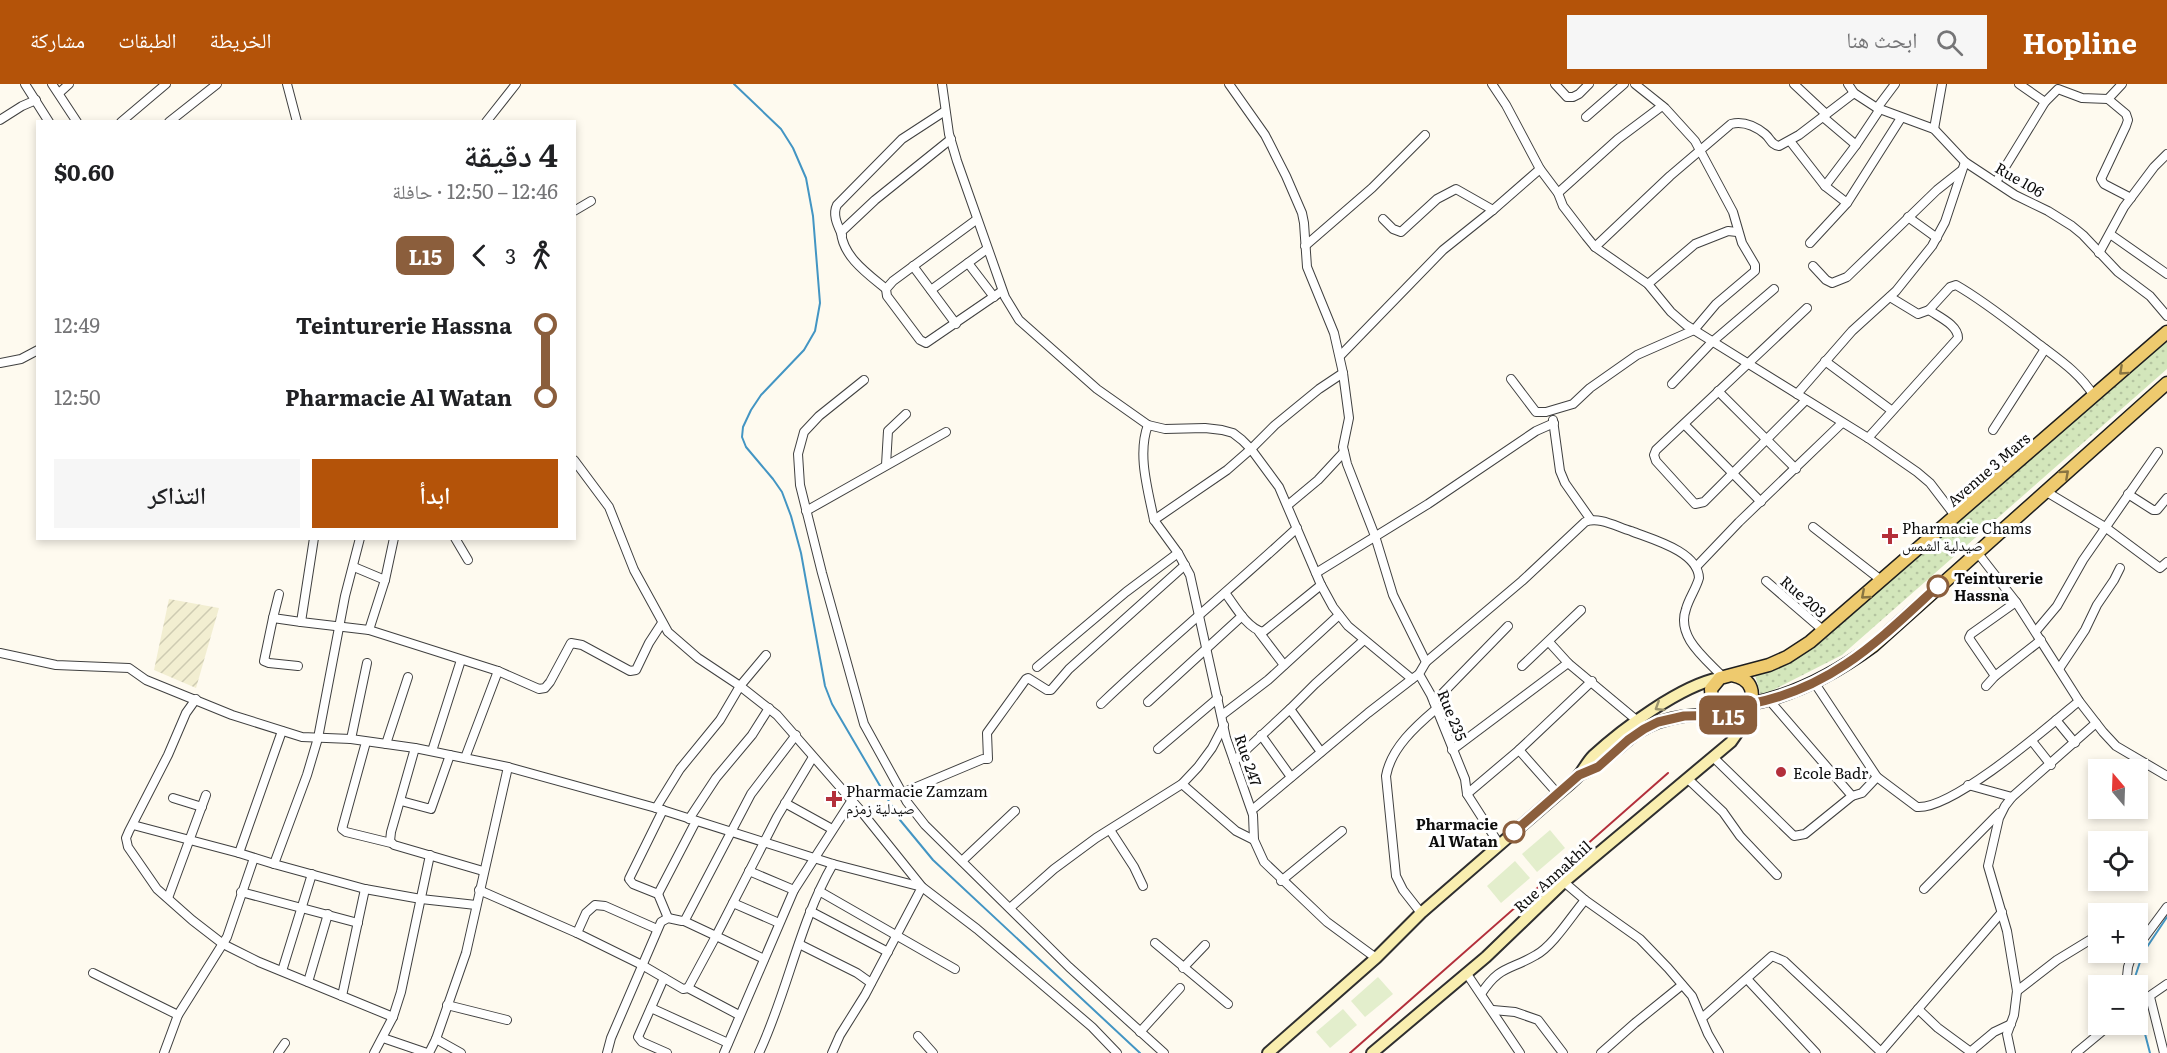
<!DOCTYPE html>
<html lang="ar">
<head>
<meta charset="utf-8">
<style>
  :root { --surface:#fff; --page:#f6f6f6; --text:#202124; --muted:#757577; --accent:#b45309 }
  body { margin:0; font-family:Literata,"Noto Naskh Arabic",serif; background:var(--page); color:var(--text); direction:rtl; height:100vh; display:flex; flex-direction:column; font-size:22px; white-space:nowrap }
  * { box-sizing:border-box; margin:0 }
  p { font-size:20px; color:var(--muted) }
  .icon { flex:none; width:33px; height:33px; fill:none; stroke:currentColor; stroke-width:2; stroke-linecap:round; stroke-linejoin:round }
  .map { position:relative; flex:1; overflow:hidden; direction:ltr }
  .side { position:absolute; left:36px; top:36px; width:540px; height:420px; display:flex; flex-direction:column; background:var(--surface); border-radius:0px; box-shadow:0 3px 9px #0003; direction:rtl }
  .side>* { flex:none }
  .badge { padding:0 12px; border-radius:9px; font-size:21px; line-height:39px }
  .needle { width:39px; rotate:341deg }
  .buttons { position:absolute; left:2088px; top:675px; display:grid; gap:12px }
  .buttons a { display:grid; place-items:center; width:60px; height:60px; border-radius:0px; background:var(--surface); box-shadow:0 3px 9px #0003; font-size:30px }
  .map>.badge { position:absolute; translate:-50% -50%; box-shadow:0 0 0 3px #fff }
  .legs { display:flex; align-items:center; gap:9px; height:66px; padding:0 18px; font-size:20px }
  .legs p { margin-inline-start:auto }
  .summary { display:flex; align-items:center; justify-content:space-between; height:102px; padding:0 18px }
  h1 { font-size:33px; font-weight:600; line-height:45px }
  .primary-button { display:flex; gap:12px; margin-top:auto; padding:12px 18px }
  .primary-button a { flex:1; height:69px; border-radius:0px; background:var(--accent); color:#fff; font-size:24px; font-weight:600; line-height:69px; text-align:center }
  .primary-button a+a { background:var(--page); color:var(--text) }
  ul { padding:0 18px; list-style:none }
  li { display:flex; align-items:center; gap:21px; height:72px; font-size:22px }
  li i { display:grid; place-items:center; width:9px; height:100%; margin:0 8px; background:currentColor }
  li i::after { content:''; width:15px; height:15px; margin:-8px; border:4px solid; border-radius:50%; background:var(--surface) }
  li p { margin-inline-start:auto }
  li:first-child i { background:linear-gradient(#0000 50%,currentColor 0) }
  li:last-child i { background:linear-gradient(currentColor 50%,#0000 0) }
  header { display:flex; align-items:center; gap:36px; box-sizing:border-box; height:84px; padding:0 30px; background:var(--accent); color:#fff }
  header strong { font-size:28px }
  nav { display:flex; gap:33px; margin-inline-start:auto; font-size:21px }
  .search { width:420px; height:54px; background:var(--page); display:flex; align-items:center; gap:15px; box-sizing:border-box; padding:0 21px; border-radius:0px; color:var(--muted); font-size:22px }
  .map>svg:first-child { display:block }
</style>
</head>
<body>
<header>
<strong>Hopline</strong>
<div class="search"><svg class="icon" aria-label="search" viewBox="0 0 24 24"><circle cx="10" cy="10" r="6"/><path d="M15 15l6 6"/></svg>ابحث هنا</div>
<nav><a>الخريطة</a><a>الطبقات</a><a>مشاركة</a></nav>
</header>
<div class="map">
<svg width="2167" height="969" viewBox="0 0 2167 969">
  <defs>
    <pattern id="farmland-furrows" width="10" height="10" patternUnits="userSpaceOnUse" patternTransform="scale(1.5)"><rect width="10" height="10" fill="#f2eed1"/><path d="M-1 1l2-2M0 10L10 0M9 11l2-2" fill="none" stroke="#cecbb2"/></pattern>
    <pattern id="park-dots" width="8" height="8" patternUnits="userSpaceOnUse" patternTransform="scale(1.5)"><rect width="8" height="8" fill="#d3e6bb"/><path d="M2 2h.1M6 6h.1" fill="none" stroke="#b4c4a0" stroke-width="1.8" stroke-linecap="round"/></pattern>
  </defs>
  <rect width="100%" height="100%" fill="#fefaef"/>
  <path fill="url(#farmland-furrows)" d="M169 515 219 524 196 604 154 586Z"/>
  <path fill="url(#park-dots)" d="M2167 251V285L1851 563 1842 571 1761 612 1755 591 1785 578Z"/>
  <g fill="#e3eecc">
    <path d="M1550 746 1565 764 1537 788 1522 770Z"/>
    <path d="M1515 777 1530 794 1501 819 1487 802Z"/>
    <path d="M1378 893 1393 910 1365 933 1351 917Z"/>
    <path d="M1343 925 1357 941 1330 964 1316 948Z"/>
  </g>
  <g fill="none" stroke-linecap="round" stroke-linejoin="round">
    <g stroke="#4395c3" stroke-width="2">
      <path d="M734 0 781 45 793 64 806 94 813 132 820 219 815 247 804 266 761 311 751 326 743 343 742 353 746 363 773 395 782 408 791 432 801 469 825 602 832 620 900 736 933 776 1140 969"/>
      <path d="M2132 902 2143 869 2167 833"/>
      <path d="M2138 923 2150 969"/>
    </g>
    <defs>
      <g id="street">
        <path d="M25 0 49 38"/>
        <path d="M52 0 77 38"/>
        <path d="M287 0 297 38"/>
        <path d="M942 0 949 50 957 77 1005 213 1019 236 1097 305 1148 341 1165 345 1205 344 1222 346 1233 349 1242 356 1251 365 1279 403 1321 501 1333 523 1348 542 1412 595 1419 590"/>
        <path d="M1229 0 1265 51 1286 92 1302 129 1304 139 1307 183 1334 249 1343 289 1349 334 1343 363 1347 380 1375 452 1393 511 1426 578 1419 590 1431 611 1465 695 1467 710 1499 760"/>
        <path d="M1492 0 1506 21 1540 85 1558 109 1563 122 1586 152 1595 163 1648 200 1671 228 1686 241 1868 354 1917 388 1930 399 1956 433"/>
        <path d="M1555 0 1567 13H1573L1579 10 1589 0"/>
        <path d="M1794 0 1826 30"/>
        <path d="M1848 0 1854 9 1877 24 1934 45 1965 78 2015 111 2048 127 2072 142 2083 151 2118 188 2150 212 2167 232"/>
        <path d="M2019 0 2045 18"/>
        <path d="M59 9 69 0"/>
        <path d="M2108 15 2122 0"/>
        <path d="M1877 24 1895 0"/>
        <path d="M1586 33 1624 0"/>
        <path d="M1823 33 1856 61"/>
        <path d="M0 36 22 22 36 16"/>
        <path d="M121 38 166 0"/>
        <path d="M169 38 217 0"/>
        <path d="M486 38 516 0"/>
        <path d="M1934 45 1942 0"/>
        <path d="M1790 57 1825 102 1847 119"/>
        <path d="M1996 98 2045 18 2058 5 2082 14 2108 15 2126 30 2128 36 2126 42 2101 95 2104 100 2131 114"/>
        <path d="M1825 102 1856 61 1880 25"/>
        <path d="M1558 109 1618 55 1662 22"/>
        <path d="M574 127 591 117"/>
        <path d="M1908 133 1937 154"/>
        <path d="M1383 135 1393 145 1401 148 1437 115 1456 105 1493 126"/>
        <path d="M976 136 893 197 886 205 887 212 920 256 926 259 1002 207"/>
        <path d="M2110 150 2167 190"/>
        <path d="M842 151C838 142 832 131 837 121L902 55 945 27"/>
        <path d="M1810 159 1847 119 1901 34"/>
        <path d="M1305 162 1372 104 1425 51"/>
        <path d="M1595 163 1670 92 1731 40C1743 37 1755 42 1765 50 1771 55 1771 61 1779 62L1799 51 1854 9"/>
        <path d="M2099 169 2124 123 2154 83 2167 70"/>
        <path d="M968 179 994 213"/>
        <path d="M913 182 956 240"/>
        <path d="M1813 182 1826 196 1832 199 1847 193 1937 106 1961 87"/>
        <path d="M1648 200 1695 160 1728 147 1737 148"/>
        <path d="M886 205C868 190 843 173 841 148L875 116 951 55"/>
        <path d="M931 206 987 165"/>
        <path d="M1929 226 1950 203 1956 201C1984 217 2010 238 2036 258 2058 275 2079 288 2094 312"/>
        <path d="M1340 272 1443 166 1493 126 1540 85"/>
        <path d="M1825 277 1891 326"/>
        <path d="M0 279 21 275 38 266"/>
        <path d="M1343 289 1319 305 1275 341 1251 365 1227 386 1154 436 1178 469 1190 491 1226 654 1253 731 1254 756 1264 778 1327 838 1376 874"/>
        <path d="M1511 295 1536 328H1546L1573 320 1590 304 1637 271 1694 246 1716 220 1755 187V181L1742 159 1733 128 1695 57 1665 24 1635 0"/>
        <path d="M864 296 819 332 804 348 798 370 800 401 822 489 864 640 907 718 925 741 1069 883 1164 969"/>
        <path d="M1672 300 1712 258 1774 205"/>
        <path d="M1718 307 1796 385"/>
        <path d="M1797 310 1852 247 1896 207 1932 162 1945 138 1965 78"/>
        <path d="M1806 316 1704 418 1695 420 1656 377 1654 371 1656 366 1807 224"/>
        <path d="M1553 336 1560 387 1565 399 1591 436"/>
        <path d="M1148 341C1137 370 1148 406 1154 436"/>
        <path d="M1685 341 1761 418"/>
        <path d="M1993 346 2045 265"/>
        <path d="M1868 354 1958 254C1958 241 1939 233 1929 226L1918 230 1890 213"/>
        <path d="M574 376 609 423 634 486 668 548 698 574 740 602 777 631 861 727 922 803 865 911 840 951 832 969"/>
        <path d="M886 381 888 347 906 330"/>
        <path d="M2045 407 2105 443 2160 484 2167 478"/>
        <path d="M2128 410 2153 426H2157L2167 414"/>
        <path d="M1288 421 1318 396 1344 368"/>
        <path d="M806 427 946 348"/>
        <path d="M1813 443 1881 496"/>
        <path d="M314 454 301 538 369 546 498 587 539 605 545 604 550 598 571 559 582 561 630 587 636 586 649 559 662 539"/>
        <path d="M455 454 468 476"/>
        <path d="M1977 468 2016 518 2079 617 2103 648 2116 662 2167 692"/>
        <path d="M354 483 385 496"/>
        <path d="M1696 483 1739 438 1842 339"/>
        <path d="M1316 489 1428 420 1536 347 1554 339"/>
        <path d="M1766 497 1824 547"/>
        <path d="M279 510 273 534 301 538"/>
        <path d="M1226 510C1235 522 1247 544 1263 548L1321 501"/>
        <path d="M273 534 264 577 269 579 298 582"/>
        <path d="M369 546 385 496 394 454"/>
        <path d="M2036 547 2057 522 2083 476 2158 368"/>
        <path d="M1259 548 1284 581"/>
        <path d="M1549 558 1568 579 1640 639"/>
        <path d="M0 569 56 581 129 584 146 596 232 631 302 653 351 655 415 664 508 683 656 724 833 780 922 803 977 845 1092 943 1117 969"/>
        <path d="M1426 578 1522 497 1585 438C1599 432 1617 443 1631 447 1651 455 1698 467 1699 494 1696 505 1689 514 1686 525 1676 553 1705 574 1723 593"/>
        <path d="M1522 582 1581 526"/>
        <path d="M1037 583 1126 508 1178 469"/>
        <path d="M2059 585 2085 546 2097 521 2114 496 2120 484"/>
        <path d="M1995 592 1969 554 1971 550 2016 518"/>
        <path d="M1814 598 1877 693 1917 723C1953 726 2050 641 2079 617"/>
        <path d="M1986 602 1995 592 2041 556"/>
        <path d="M196 615 186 629 168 671 129 747 126 754 128 763 157 805 192 836 223 860 259 878 393 933"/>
        <path d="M1769 616 1852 712 1862 709 1877 693"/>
        <path d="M1148 618 1242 532"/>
        <path d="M1434 618 1508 542"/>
        <path d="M1101 620C1164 560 1232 504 1297 444"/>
        <path d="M1290 625 1315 600 1364 556"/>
        <path d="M1222 631 1268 596 1339 531"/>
        <path d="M2056 636 2075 659"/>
        <path d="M1261 651 1291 693"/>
        <path d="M351 655 367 579"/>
        <path d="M2032 657 2051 681"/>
        <path d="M366 658 342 745 346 748 391 759"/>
        <path d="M386 660 408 593"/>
        <path d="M415 664 391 748 390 757 394 761 483 787"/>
        <path d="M1158 665 1218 614"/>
        <path d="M1452 666 1568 579"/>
        <path d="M1519 666 1558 710"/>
        <path d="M432 667 461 576"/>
        <path d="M1713 673 1794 752 1805 750 1852 712"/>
        <path d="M465 674 498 587"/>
        <path d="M1234 677 1290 625 1321 668"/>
        <path d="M1688 695 1723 728 1740 752 1777 791"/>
        <path d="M1182 700 1236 747 1254 756"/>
        <path d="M1968 701 2012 713"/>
        <path d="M902 709 983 675H988L987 649 1026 595 1028 594 1047 606H1051L1069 585 1185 481"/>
        <path d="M1467 710 1519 666 1592 597"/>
        <path d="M173 714 202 723"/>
        <path d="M401 717 431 725 450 671"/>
        <path d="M785 719 832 745"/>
        <path d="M656 724 680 685 720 636 740 602 766 571"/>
        <path d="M663 726 629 795 633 800 658 810 668 834"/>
        <path d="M1252 726 1368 629 1412 595"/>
        <path d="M689 735 716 694 752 651 769 624"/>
        <path d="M133 741 239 769 274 780 365 805 421 815 476 821"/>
        <path d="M1110 746 1134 783 1143 802"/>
        <path d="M239 769 282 647"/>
        <path d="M962 777 1015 727"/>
        <path d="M274 780 307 691 318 654 345 512 360 454"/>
        <path d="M749 787 794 806"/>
        <path d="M1281 797 1342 747"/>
        <path d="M1564 798 1585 816 1640 855 1668 884 1692 912 1708 950 1719 969"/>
        <path d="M1924 805 1999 729"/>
        <path d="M479 806 577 849 586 829 595 821 605 822 657 845"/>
        <path d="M819 807 955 885"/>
        <path d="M241 808 358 839"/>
        <path d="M658 810 696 737"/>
        <path d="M168 814 206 711"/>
        <path d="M733 819 779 839"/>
        <path d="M1010 824 1054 785 1096 754 1182 700 1198 683 1212 664 1224 641"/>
        <path d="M810 827 888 868"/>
        <path d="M1421 829 1403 806 1396 792 1386 692C1391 664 1416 642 1436 625"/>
        <path d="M684 837 716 852 777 733 813 673"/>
        <path d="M577 849 642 881 683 905 688 904 739 931"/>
        <path d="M1155 859 1228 920"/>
        <path d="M799 860 857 889 871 899"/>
        <path d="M2138 862 2167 823"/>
        <path d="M1183 884 1205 861"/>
        <path d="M282 887 312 790"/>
        <path d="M93 889 178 931"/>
        <path d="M1467 890 1520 969"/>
        <path d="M664 894 638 953 642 958 667 969"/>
        <path d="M1747 895 1816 969"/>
        <path d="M308 898 328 830"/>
        <path d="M2126 902 2128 883 2133 868"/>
        <path d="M688 904 716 852 764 875"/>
        <path d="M2017 907 2057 876 2098 851"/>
        <path d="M1481 910C1500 881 1509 887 1536 871 1553 862 1572 831 1585 816"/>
        <path d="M342 912 365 805"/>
        <path d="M2150 913 2164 969"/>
        <path d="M2138 920 2167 900"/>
        <path d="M447 921 507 936"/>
        <path d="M651 924 728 959"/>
        <path d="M1918 925 1938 944 1972 969"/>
        <path d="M1493 926 1515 928 1538 936 1563 969"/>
        <path d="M1702 934 1772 872 1784 877 1882 969"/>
        <path d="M1140 948 1180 904"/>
        <path d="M918 952 933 969"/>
        <path d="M383 954 427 969"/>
        <path d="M436 955 461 969"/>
        <path d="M1970 968 1994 948 2011 940"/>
        <path d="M164 969 178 931 227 853 254 774"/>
        <path d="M278 969 285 959"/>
        <path d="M374 969 393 933 401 908 430 771"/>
        <path d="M429 969 436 955 466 869 508 683"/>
        <path d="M607 969 611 954 661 838 668 834 682 837 685 836 751 710 796 651"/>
        <path d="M724 969 794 806 852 716"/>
        <path d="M759 969C788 907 799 839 833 780"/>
        <path d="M1601 969 1635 939 1682 901"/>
        <path d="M1880 969 2002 828"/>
        <path d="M2011 969 2007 950 2014 931 2017 907 2007 847 1988 782 1999 734 2005 722 2012 713 2096 639"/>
        <path d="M2076 969 2111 940"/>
      </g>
      <g id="secondary">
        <path d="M1579 691C1601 682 1610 671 1628 656 1654 633 1688 630 1721 630"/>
        <path d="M1268 969 1376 874 1421 829 1558 710C1565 704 1573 698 1579 691 1584 685 1587 678 1593 672 1621 646 1681 601 1720 594"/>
        <path d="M1372 969 1486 873 1564 798 1731 658 1738 648V631"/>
      </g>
      <g id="primary">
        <path d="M1732 591C1776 599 1736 658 1712 620L1711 605 1720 594 1769 581 1787 573 1810 558 2167 248"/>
        <path d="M1750 620C1795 611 1836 589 1873 562L2167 299"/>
      </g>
    </defs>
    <use href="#street" stroke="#404040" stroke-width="10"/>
    <use href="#secondary" stroke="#2f2f2f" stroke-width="14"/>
    <use href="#primary" stroke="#1e1e1e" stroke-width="15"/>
    <use href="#street" stroke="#fff" stroke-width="8"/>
    <use href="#secondary" stroke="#f9eeaf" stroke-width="10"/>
    <use href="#primary" stroke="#eeca6e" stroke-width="12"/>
    <path stroke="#b32f3b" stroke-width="2" d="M1350 969 1668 689"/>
  </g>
  <defs><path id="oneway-chevron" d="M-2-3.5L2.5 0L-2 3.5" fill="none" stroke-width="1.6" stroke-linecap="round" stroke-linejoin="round" transform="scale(1.5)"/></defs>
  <g stroke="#897542">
    <use href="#oneway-chevron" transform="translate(2123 287) rotate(138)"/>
    <use href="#oneway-chevron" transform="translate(2065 390) rotate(-42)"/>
    <use href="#oneway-chevron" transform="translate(1865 511) rotate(139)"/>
  </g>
  <use stroke="#9b946e" href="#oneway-chevron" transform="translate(1659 623) rotate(148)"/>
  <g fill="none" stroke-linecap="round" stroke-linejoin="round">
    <defs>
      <path id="line-1" d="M1514 748 1579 691 1598 683 1628 656 1644 645 1658 638 1684 632 1738 631 1745 627 1750 620C1833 604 1879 556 1938 502"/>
    </defs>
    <use href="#line-1" stroke="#fff" stroke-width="14"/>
    <use href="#line-1" stroke="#8b5e3c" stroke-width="9"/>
  </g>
  <g fill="#b32f3b" stroke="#fff" stroke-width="2">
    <path d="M1887 443h6v6h6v6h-6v6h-6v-6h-6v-6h6z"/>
    <circle cx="1781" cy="688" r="6"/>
    <path d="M831 706h6v6h6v6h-6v6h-6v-6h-6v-6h6z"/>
  </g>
  <g fill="#fff" stroke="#8b5e3c" stroke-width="3">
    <circle cx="1938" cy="502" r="10"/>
    <circle cx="1514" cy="748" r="10"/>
  </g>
  <g text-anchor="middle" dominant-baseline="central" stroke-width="6" stroke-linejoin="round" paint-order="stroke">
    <g font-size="15" fill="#0d0d0d" stroke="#fff">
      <text transform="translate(2020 95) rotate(30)">Rue 106</text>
      <text transform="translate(1988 385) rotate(-41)">Avenue 3 Mars</text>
      <text transform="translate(1804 512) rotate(41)">Rue 203</text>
      <text transform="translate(1453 631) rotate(68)">Rue 235</text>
      <text transform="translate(1249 676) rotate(71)">Rue 247</text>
      <text transform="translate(1552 792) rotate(-42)">Rue Annakhil</text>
    </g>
    <g font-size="15" fill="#0d0d0d" stroke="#fff" text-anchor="start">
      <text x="1902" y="443">Pharmacie Chams<tspan x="1902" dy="17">صيدلية الشمس</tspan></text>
      <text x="1793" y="688">Ecole Badr</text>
      <text x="846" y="706">Pharmacie Zamzam<tspan x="846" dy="17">صيدلية زمزم</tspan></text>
    </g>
    <g font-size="15" font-weight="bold" fill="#0d0d0d" stroke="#fff" text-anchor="start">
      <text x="1954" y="493">Teinturerie<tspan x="1954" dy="17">Hassna</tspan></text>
      <text x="1498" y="739" text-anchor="end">Pharmacie<tspan x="1498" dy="17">Al Watan</tspan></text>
    </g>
  </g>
</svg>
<div class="buttons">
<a><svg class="needle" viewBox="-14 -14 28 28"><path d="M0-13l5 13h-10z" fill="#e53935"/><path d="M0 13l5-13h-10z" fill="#757577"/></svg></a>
<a><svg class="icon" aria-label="locate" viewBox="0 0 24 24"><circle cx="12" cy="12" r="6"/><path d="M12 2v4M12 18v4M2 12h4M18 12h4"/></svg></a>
<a>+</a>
<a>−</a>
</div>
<b class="badge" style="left:1728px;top:631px;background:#8b5e3c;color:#fff">L15</b>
<section class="side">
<div class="summary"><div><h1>4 دقيقة</h1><p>12:46 – 12:50 · حافلة</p></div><b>$0.60</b></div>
<div class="legs"><svg class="icon" aria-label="walk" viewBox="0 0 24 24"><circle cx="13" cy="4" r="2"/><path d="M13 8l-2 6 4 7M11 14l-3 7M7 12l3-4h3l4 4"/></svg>3<svg class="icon" aria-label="back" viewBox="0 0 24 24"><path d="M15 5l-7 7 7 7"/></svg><b class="badge" style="background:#8b5e3c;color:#fff">L15</b></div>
<ul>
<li><i style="color:#8b5e3c"></i><b>Teinturerie Hassna</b><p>12:49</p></li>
<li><i style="color:#8b5e3c"></i><b>Pharmacie Al Watan</b><p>12:50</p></li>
</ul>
<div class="primary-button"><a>ابدأ</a><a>التذاكر</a></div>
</section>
</div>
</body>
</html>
